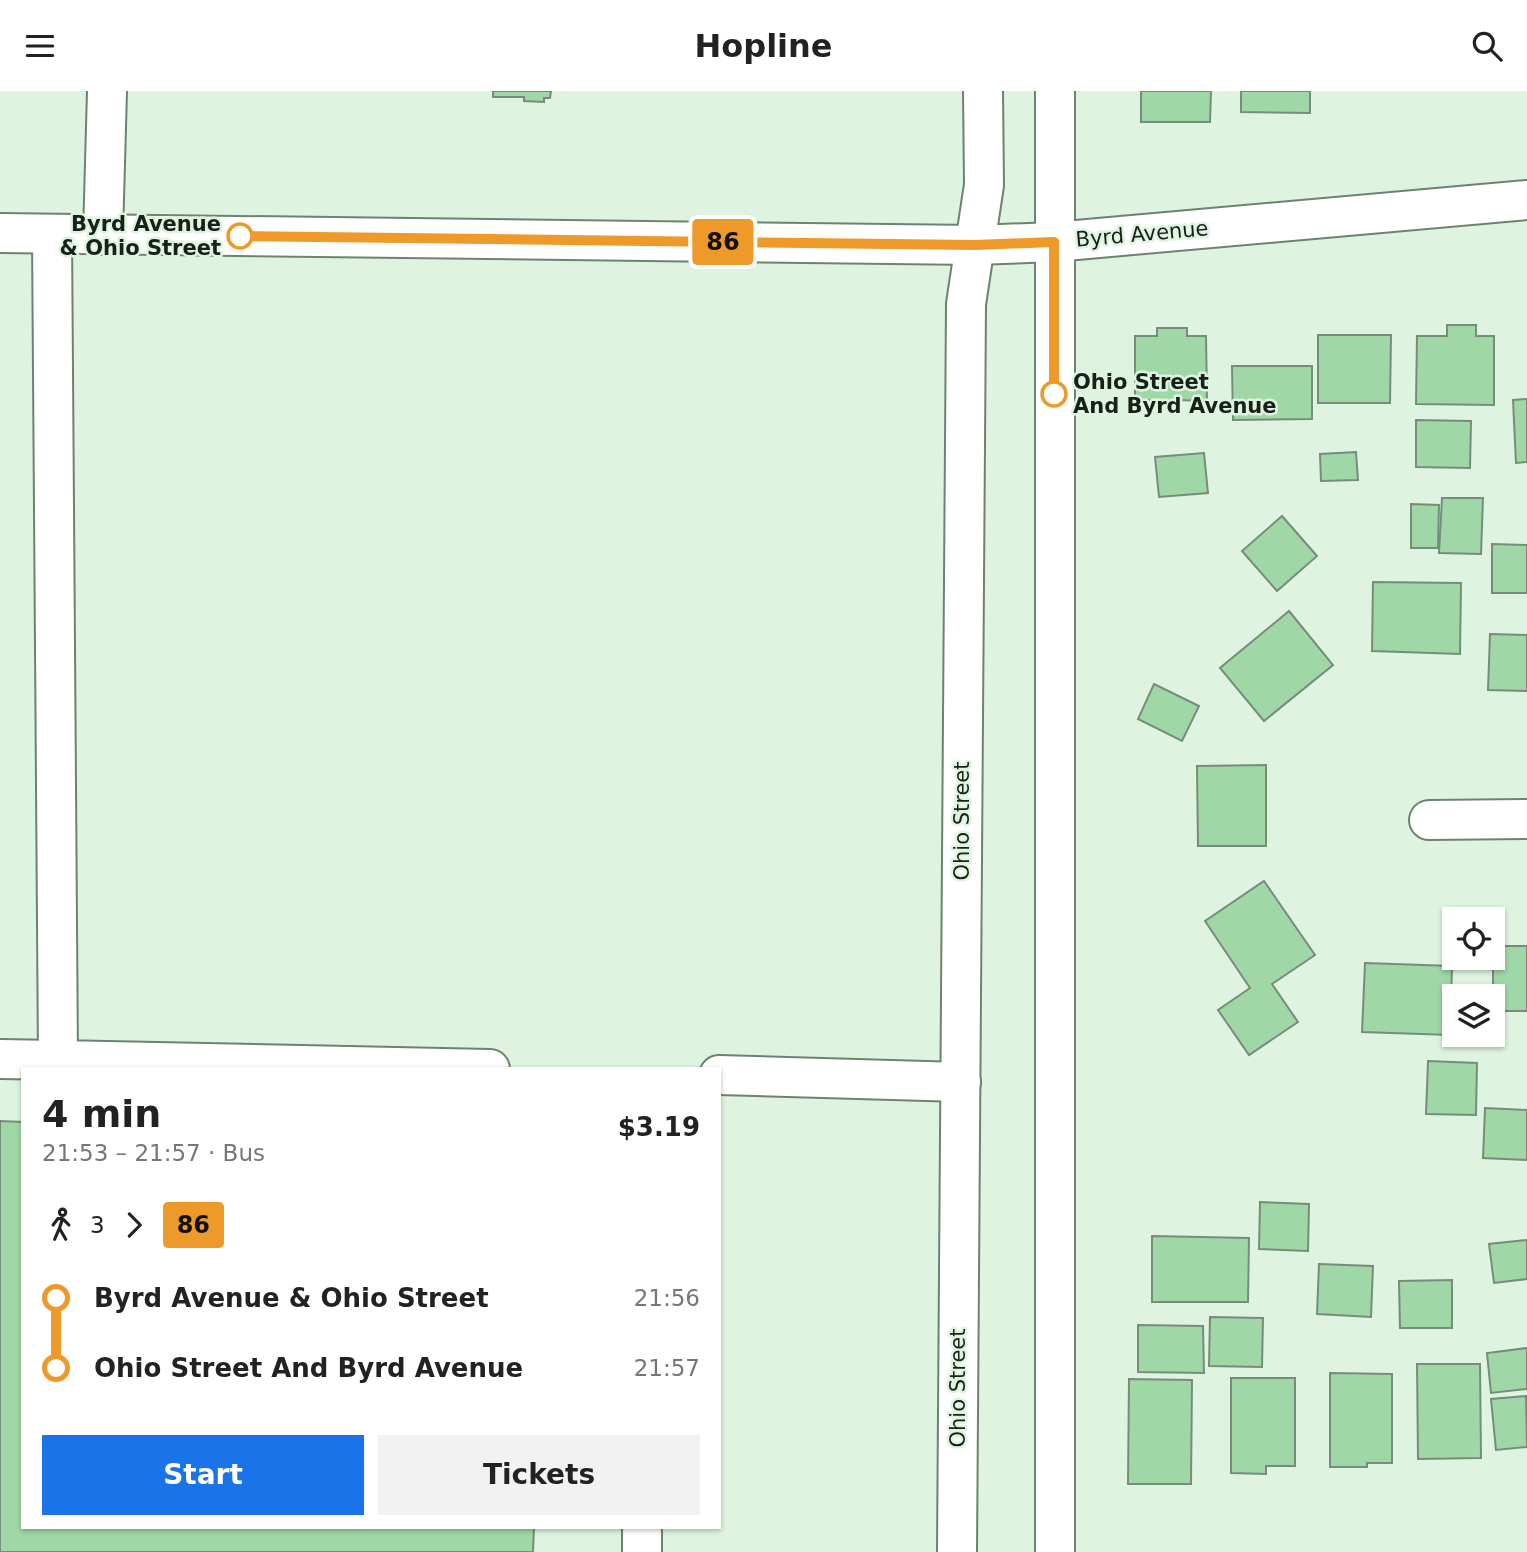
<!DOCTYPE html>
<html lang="en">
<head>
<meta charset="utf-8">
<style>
  :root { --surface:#fff; --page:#f2f2f2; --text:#222; --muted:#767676; --accent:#1a73e8 }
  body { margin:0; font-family:"DejaVu Sans",sans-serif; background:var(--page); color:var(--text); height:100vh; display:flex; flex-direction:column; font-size:26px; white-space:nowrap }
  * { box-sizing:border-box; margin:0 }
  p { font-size:23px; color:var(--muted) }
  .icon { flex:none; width:38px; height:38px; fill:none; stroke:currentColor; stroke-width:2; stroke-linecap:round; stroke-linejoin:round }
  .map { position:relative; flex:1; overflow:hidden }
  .sheet { position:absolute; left:21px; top:976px; width:700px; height:462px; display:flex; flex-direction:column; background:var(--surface); border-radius:0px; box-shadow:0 2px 5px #0004 }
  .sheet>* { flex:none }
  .badge { padding:0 14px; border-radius:5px; font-size:24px; line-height:46px }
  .buttons { position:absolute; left:1442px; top:816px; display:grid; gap:14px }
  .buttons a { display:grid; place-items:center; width:63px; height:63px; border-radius:0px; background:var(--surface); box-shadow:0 2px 5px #0004; font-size:35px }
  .map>.badge { position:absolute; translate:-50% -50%; box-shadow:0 0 0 4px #fff }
  .legs { display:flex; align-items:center; gap:10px; height:77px; padding:0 21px; font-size:23px }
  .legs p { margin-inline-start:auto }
  .head { display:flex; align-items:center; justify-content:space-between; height:119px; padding:0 21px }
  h1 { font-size:38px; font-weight:700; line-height:52px }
  .primary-button { display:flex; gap:14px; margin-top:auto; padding:14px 21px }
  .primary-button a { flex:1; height:80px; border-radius:0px; background:var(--accent); color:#fff; font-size:28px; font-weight:700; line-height:80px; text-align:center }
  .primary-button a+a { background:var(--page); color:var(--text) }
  ul { padding:0 21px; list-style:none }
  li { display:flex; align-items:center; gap:24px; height:70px; font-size:26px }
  li i { display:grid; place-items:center; width:10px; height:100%; margin:0 9px; background:currentColor }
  li i::after { content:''; width:18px; height:18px; margin:-9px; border:5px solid; border-radius:50%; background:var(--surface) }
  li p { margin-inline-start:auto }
  li:first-child i { background:linear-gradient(#0000 50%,currentColor 0) }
  li:last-child i { background:linear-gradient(currentColor 50%,#0000 0) }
  header { display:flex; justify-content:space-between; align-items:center; height:91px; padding:0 21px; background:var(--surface); font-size:32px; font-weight:700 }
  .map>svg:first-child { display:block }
</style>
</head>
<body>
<header><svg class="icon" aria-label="menu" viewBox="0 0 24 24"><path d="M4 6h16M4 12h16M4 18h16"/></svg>Hopline<svg class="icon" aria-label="search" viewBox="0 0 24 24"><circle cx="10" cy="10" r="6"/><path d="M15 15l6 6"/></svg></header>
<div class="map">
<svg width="1527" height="1461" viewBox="0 0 1527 1461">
  <rect width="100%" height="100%" fill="#def4e0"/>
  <g fill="#a0d7a7" stroke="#788c7a" stroke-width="2">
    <path d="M493 0H551L550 7H544V11L524 10V6H493Z"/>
    <path d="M1141 0H1211L1210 31H1141Z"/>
    <path d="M1241 0H1310V22L1241 21Z"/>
    <path d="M1447 234H1476V245H1494V314L1416 313 1417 245H1447Z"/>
    <path d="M1157 237H1187V245H1206L1207 310 1176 309V317H1166V309H1135V245H1157Z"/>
    <path d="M1318 244H1391L1390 312H1318Z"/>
    <path d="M1232 275H1312V328L1233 329Z"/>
    <path d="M1527 308V371L1516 372 1513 309Z"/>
    <path d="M1416 329 1471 330 1470 377 1416 376Z"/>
    <path d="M1356 361 1358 389 1321 390 1320 363Z"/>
    <path d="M1204 362 1208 402 1159 406 1155 366Z"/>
    <path d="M1442 407H1483L1481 463 1439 462Z"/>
    <path d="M1411 413 1439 414 1438 457H1411Z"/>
    <path d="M1282 425 1317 465 1277 500 1242 460Z"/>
    <path d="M1492 453 1527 454V502H1492Z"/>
    <path d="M1373 491 1461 492 1460 563 1372 560Z"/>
    <path d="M1289 520 1333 574 1264 630 1220 577Z"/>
    <path d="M1490 543 1527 544V600L1488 599Z"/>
    <path d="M1154 593 1199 615 1182 650 1138 628Z"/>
    <path d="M1266 674V755H1198L1197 675Z"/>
    <path d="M1264 790 1315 864 1272 893 1298 931 1249 964 1218 919 1250 897 1205 830Z"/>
    <rect x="1493" y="855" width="34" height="65"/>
    <path d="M1365 872 1452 875 1450 944 1362 941Z"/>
    <path d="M1428 970 1477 972 1476 1024 1426 1023Z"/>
    <path d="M1485 1017 1527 1019V1069L1483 1067Z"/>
    <path d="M0 1030 23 1031V1437H534L533 1461H0Z"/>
    <path d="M1260 1111 1309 1113 1308 1160 1259 1158Z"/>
    <path d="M1152 1145 1249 1147 1248 1211H1152Z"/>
    <path d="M1527 1149V1188L1494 1192 1489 1153Z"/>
    <path d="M1319 1173 1373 1175 1371 1226 1317 1223Z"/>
    <path d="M1452 1189V1237H1400L1399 1190Z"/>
    <path d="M1210 1226 1263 1227 1262 1276 1209 1275Z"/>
    <path d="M1138 1234 1203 1235 1204 1282 1138 1281Z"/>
    <path d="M1527 1257V1298L1491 1302 1487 1262Z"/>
    <path d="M1417 1273H1480L1481 1367 1418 1368Z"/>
    <path d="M1330 1282 1392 1283V1372H1367V1376H1330Z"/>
    <path d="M1231 1287H1295V1375H1266V1383L1231 1382Z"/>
    <path d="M1129 1288 1192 1289 1191 1393H1128Z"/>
    <path d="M1526 1305 1527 1356 1496 1359 1491 1308Z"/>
  </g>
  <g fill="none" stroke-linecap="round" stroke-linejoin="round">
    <defs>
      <g id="minor">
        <path d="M0 142 975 154 1054 151 1527 109"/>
        <path d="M52 143 58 969 490 978"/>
        <path d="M103 144 107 0"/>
        <path d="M1429 729 1527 728"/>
        <path d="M0 968 58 969"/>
        <path d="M719 984 961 991"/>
        <path d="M642 1461V1437"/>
        <path d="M957 1461 966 213 984 94 983 0"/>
        <path d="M1055 1461V0"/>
      </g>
    </defs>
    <use href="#minor" stroke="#6e8271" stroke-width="42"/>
    <use href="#minor" stroke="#fff" stroke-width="38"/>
  </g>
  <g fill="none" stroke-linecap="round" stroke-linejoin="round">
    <defs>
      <path id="line-1" d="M240 145 975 154 1054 151V303"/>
    </defs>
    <use href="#line-1" stroke="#fff" stroke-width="16"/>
    <use href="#line-1" stroke="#ee9a2a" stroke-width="10"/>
  </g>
  <g fill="#fff" stroke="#ee9a2a" stroke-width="3.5">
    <circle cx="240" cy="145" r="12"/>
    <circle cx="1054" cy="303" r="12"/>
  </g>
  <g text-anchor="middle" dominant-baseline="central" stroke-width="5" stroke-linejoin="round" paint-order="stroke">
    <g font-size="21" font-weight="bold" fill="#182019" stroke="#def4e0" text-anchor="end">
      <text x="221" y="133">Byrd Avenue<tspan x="221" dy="24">&amp; Ohio Street</tspan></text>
      <text x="1073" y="291" text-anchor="start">Ohio Street<tspan x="1073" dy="24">And Byrd Avenue</tspan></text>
    </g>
    <g font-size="21" fill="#182019" stroke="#def4e0">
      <text transform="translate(1142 143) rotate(-5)">Byrd Avenue</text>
      <text transform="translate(962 730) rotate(-90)">Ohio Street</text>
      <text transform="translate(958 1297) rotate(-90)">Ohio Street</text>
    </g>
  </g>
</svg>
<div class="buttons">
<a><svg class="icon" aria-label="locate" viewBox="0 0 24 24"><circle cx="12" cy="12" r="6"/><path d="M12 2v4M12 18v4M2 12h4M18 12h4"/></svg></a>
<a><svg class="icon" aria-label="layers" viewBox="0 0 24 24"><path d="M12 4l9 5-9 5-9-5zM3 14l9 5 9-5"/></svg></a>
</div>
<b class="badge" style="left:723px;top:151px;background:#ee9a2a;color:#111">86</b>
<section class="sheet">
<div class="head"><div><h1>4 min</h1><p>21:53 – 21:57 · Bus</p></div><b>$3.19</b></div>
<div class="legs"><svg class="icon" aria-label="walk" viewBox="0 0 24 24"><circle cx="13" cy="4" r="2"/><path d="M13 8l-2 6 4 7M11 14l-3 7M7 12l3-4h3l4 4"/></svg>3<svg class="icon" aria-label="forward" viewBox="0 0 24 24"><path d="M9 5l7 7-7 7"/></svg><b class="badge" style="background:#ee9a2a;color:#111">86</b></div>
<ul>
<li><i style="color:#ee9a2a"></i><b>Byrd Avenue &amp; Ohio Street</b><p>21:56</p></li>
<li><i style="color:#ee9a2a"></i><b>Ohio Street And Byrd Avenue</b><p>21:57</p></li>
</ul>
<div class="primary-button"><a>Start</a><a>Tickets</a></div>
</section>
</div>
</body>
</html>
